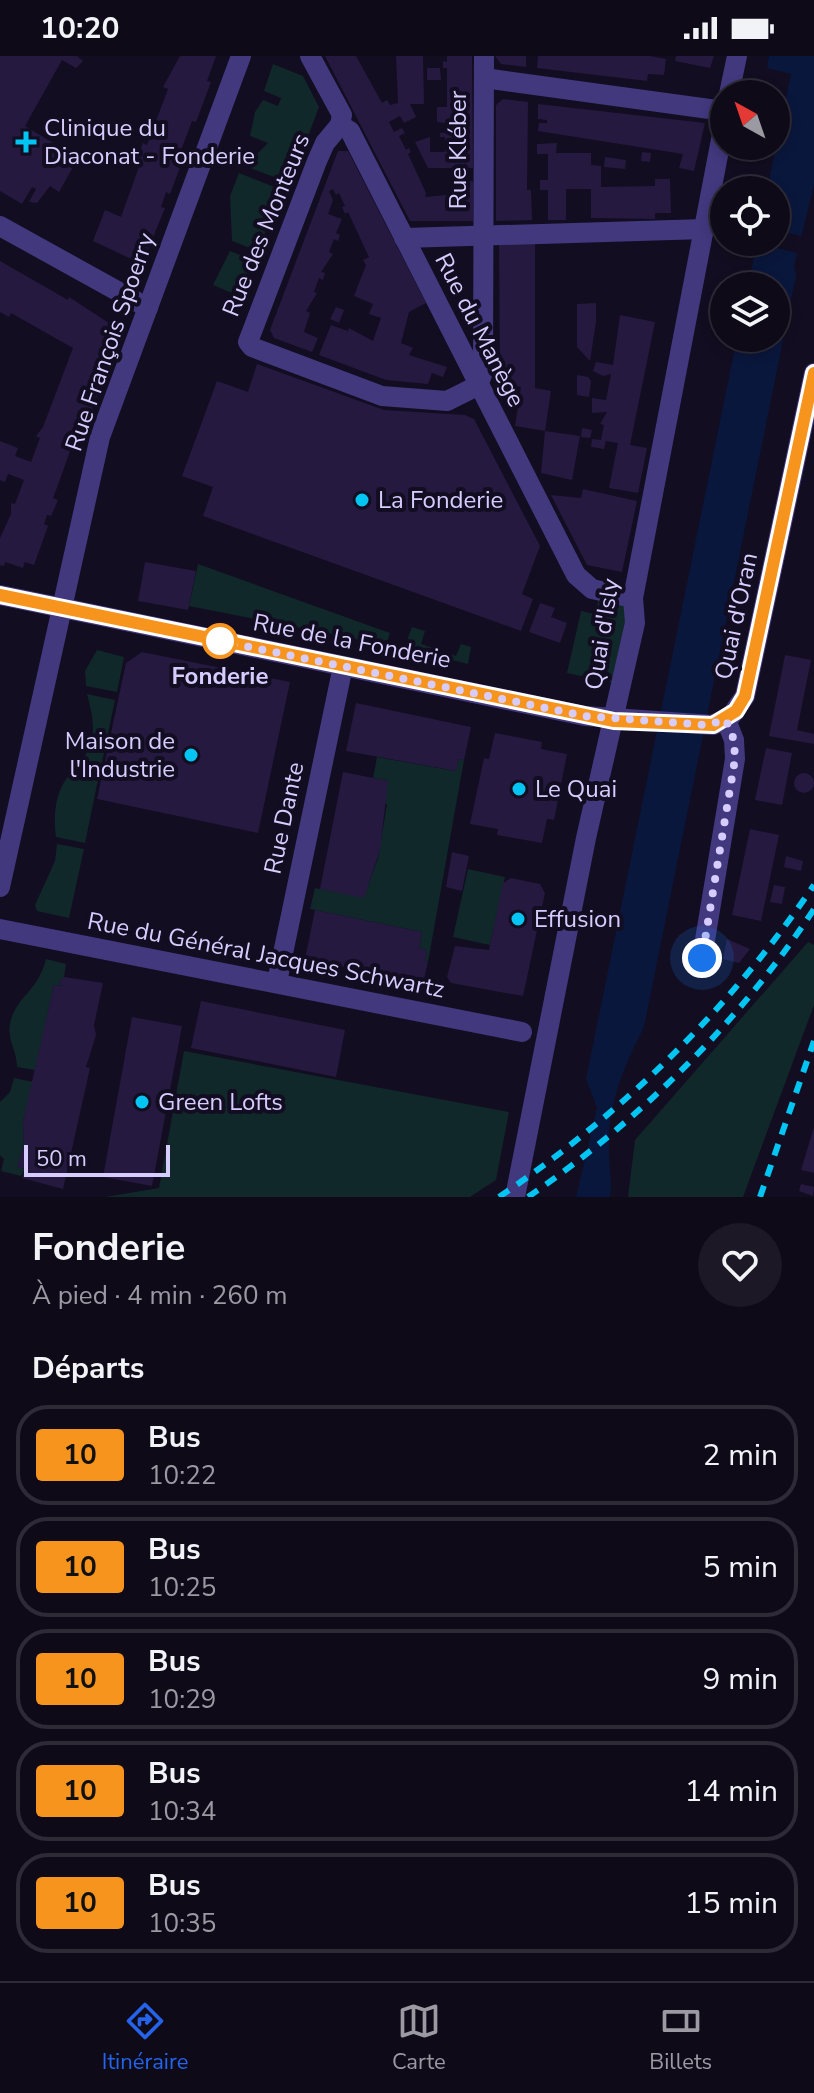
<!DOCTYPE html>
<html lang="fr">
<head>
<meta charset="utf-8">
<style>
  :root { --surface:#0e0a18; --page:#1c1825; --text:#f1f3f6; --muted:#9b9aa2; --line:#2e2b37; --accent:#2563eb }
  body { margin:0; font-family:"Nunito Sans",sans-serif; background:var(--page); color:var(--text); height:100vh; display:flex; flex-direction:column; font-size:30px; white-space:nowrap }
  * { box-sizing:border-box; margin:0 }
  p { font-size:26px; color:var(--muted) }
  .icon { flex:none; width:44px; height:44px; fill:none; stroke:currentColor; stroke-width:2; stroke-linecap:round; stroke-linejoin:round }
  .map { position:relative; height:1141px; overflow:hidden }
  .details { display:flex; flex-direction:column; background:var(--surface); flex:1 }
  .details>* { flex:none }
  .badge { padding:0 16px; border-radius:6px; font-size:28px; line-height:52px }
  .needle { width:52px; rotate:320deg }
  .controls { position:absolute; left:710px; top:24px; display:grid; gap:16px }
  .controls a { display:grid; place-items:center; width:80px; height:80px; border-radius:50%; background:var(--surface); box-shadow:0 4px 12px #0003,0 0 0 2px var(--line); font-size:40px }
  .scale { position:absolute; left:24px; bottom:20px; width:146px; box-sizing:border-box; padding-left:8px; border:4px solid #d7ccfe; border-top:0; font-size:22px; line-height:28px; white-space:nowrap; color:#d7ccfe; -webkit-text-stroke:6px #120d20; paint-order:stroke }
  .you { position:absolute; width:40px; height:40px; margin:-20px; border:6px solid #fff; border-radius:50%; background:#1a73e8; box-shadow:0 0 0 12px #1a73e833 }
  .map>.badge { position:absolute; translate:-50% -50%; box-shadow:0 0 0 4px #fff }
  h2 { padding:0 32px; font-size:30px; line-height:72px }
  .round { display:grid; place-items:center; flex:none; width:84px; height:84px; border-radius:42px; background:var(--page) }
  .summary { display:flex; align-items:center; justify-content:space-between; height:136px; padding:0 32px }
  h1 { font-size:38px; font-weight:700; line-height:60px }
  ul { padding:0; list-style:none }
  li { display:flex; align-items:center; gap:24px; height:100px; margin:0 16px 12px; padding:0 16px; border:4px solid var(--line); border-radius:32px }
  li div { flex:1 }
  li b { display:block; font-size:30px }
  li em { font-style:normal }
  li .badge { min-width:88px; font-weight:700; text-align:center }
  .status { display:flex; justify-content:space-between; align-items:center; height:56px; padding:0 40px; background:var(--surface); direction:ltr }
  .status svg { height:22px; fill:currentColor }
  .tabs { display:flex; justify-content:space-around; align-items:center; height:112px; border-top:2px solid var(--line); background:var(--surface); font-size:22px; color:var(--muted) }
  .tabs a { display:grid; justify-items:center; gap:4px }
  .tabs .selected { color:var(--accent) }
  .map>svg:first-child { display:block }
</style>
</head>
<body>
<div class="status"><b>10:20</b><svg viewBox="0 0 49 12"><path d="M0 12V9h3v3zM5 12V6h3v6zM10 12V3h3v9zM15 12V0h3v12zM26 1h20v11H26zM47 4h2v5h-2z"/></svg></div>
<div class="map">
<svg width="814" height="1141" viewBox="0 0 814 1141">
  <rect width="100%" height="100%" fill="#120d20"/>
  <g fill="#10282a">
    <path d="M273 8 303 20 319 51 301 99 296 98 285 125 245 110 268 87 250 80 255 56 263 44 278 50 281 42 264 35Z"/>
    <path d="M239 117 282 134 258 195 232 185 230 140Z"/>
    <path d="M230 195 255 205 241 241 213 229Z"/>
    <path d="M198 508 390 577 386 589 189 550Z"/>
    <path d="M601 535 633 542 622 629 567 617 581 555 595 558Z"/>
    <path d="M412 571 425 575 421 588 456 600 461 588 471 591 468 608 404 592Z"/>
    <path d="M97 594 124 601 117 636 86 630 85 615Z"/>
    <path d="M87 638 115 644 101 711 80 707C98 685 94 664 87 638Z"/>
    <path d="M377 701 455 715 459 703 464 704 428 906 425 905 427 894 419 892 422 876 310 853 315 832 364 841 378 802 387 748 384 747 388 725 373 722Z"/>
    <path d="M75 714 99 719 85 787 56 781C53 757 55 730 75 714Z"/>
    <path d="M57 788 84 793 69 862 37 855 35 849 55 805Z"/>
    <path d="M468 813 505 821 490 889 453 881Z"/>
    <path d="M808 886 814 889V949L743 1141H628L635 1084Z"/>
    <path d="M46 903 66 908 64 921 59 925 62 930 54 929 35 1014 17 1011C17 995 7 984 10 968 15 941 38 936 46 903Z"/>
    <path d="M184 995 509 1056 496 1124 470 1141H105L159 1132Z"/>
    <path d="M14 1022 33 1026 23 1065 24 1090 17 1111 25 1113 21 1120 1 1115 4 1103 0 1099V1046L10 1036Z"/>
  </g>
  <path fill="#0a173c" d="M769 0H814V129L794 210 796 220 644 971C623 1013 607 1049 609 1097 609 1114 613 1124 610 1141H576L597 1052 586 1023 737 282H776V230H748L757 186H776V134H767L791 18 767 12Z"/>
  <path fill="#120d20" d="M776 174 805 181 801 198 753 186H776Z"/>
  <g fill="#251940">
    <path d="M0 0H77L83 5 76 12 62 4 25 70 78 102 59 136 50 130 37 147 29 146 36 133 32 131 22 148 0 135Z"/>
    <path d="M180 0H216L207 25 211 26 196 66 192 65 180 97 185 98 170 138 166 136 161 151 165 152 142 208 93 185 105 154 121 161 141 105 136 103 143 87 147 89 168 33 163 31Z"/>
    <path d="M325 0H356L382 47 387 44 390 49 398 47 396 0H423L424 48H410L416 61 404 67 400 60 389 66 394 76 402 72 405 77 399 80 406 94 409 92 411 96 408 98 426 137 425 141 457 138V125H473V165H410Z"/>
    <path d="M447 0H472L473 112H428L415 86 430 81V96H445V81H440V77H445V67L437 66V51H447V12H443V5L447 6Z"/>
    <path d="M495 0H526V11L501 8Z"/>
    <path d="M538 0H650L666 3 664 19 648 18 647 25 537 12Z"/>
    <path d="M676 0H714L710 12 675 5Z"/>
    <path d="M427 12H440L441 24H427Z"/>
    <path d="M503 43 528 46 527 134H531L532 164 496 165V49Z"/>
    <path d="M538 48 705 67 694 115 679 112 683 98 538 75 539 67H547V64L538 63Z"/>
    <path d="M557 87 556 97H591V109L601 110V131L655 130V123H670L671 157H655V163L591 162V133H566V164H548V134H540V124H548V98H537V88Z"/>
    <path d="M338 95H348L426 247 409 256 401 287 413 292 409 299 447 311 443 321 432 317 428 328 386 324 319 299 331 269 348 275 349 272 373 285 381 262 369 258 373 248 354 240 366 209 363 204 369 201 348 156 345 158 342 151 345 150 339 137 336 139 333 133 329 135 333 144 328 158 342 163 336 177 340 179 338 185 334 183 329 196 333 198 321 216 325 217 323 224 319 222 314 236 317 237 306 255 310 257 304 276 318 282 312 296 274 282 270 274Z"/>
    <path d="M642 96 651 97 650 106 641 105Z"/>
    <path d="M605 101 626 104 625 113 604 111Z"/>
    <path d="M499 187H535V332L551 335 545 375 515 370 521 331 500 327Z"/>
    <path d="M0 205 68 244 69 241 121 275 101 328 96 326 95 329 100 331 91 357 79 386 74 384 59 426 53 442 58 444 51 460 47 459 44 468 48 470 34 509 25 506 23 512 5 506 4 510 0 509V482L11 458V447L15 448 24 424 8 418 5 426 0 424V385L18 392 15 400 31 406 40 382 36 380 43 371 73 292 11 257 9 261 0 256Z"/>
    <path d="M596 247V266L590 305 577 291V248Z"/>
    <path d="M336 251 344 254 339 267 330 263Z"/>
    <path d="M620 259 655 266 630 389 647 392 638 437 609 432 618 387 606 385 604 393 591 391 592 383 601 384 604 369 600 368 607 356 592 357V342L606 344 611 318 603 320 593 315 596 306 613 309Z"/>
    <path d="M257 308 384 354 465 359 474 363 540 490 522 538 533 543 521 575 203 460 213 431 182 420 217 325 248 336Z"/>
    <path d="M577 319 588 321 591 325 589 341 577 339Z"/>
    <path d="M582 372 592 374 590 382 581 381Z"/>
    <path d="M545 375 580 380 572 424 541 417Z"/>
    <path d="M583 433 637 445 622 516 587 509 551 439 581 442Z"/>
    <path d="M145 506 196 515 188 554 138 545Z"/>
    <path d="M540 547 555 552 551 561 567 567 560 587 529 576Z"/>
    <path d="M142 596 290 626 258 777 97 743 126 607Z"/>
    <path d="M785 599 811 604 797 674 814 678V688L769 680Z"/>
    <path d="M356 647 471 671 464 704 459 703 456 715 346 695Z"/>
    <path d="M495 677 542 686 541 693 567 698 554 764 547 763 542 787 497 779 498 773 470 768 484 702 489 703Z"/>
    <path d="M766 692 792 697 782 749 755 744Z"/>
    <path d="M343 716 388 725 380 794 364 842 320 833Z"/>
    <circle cx="804" cy="727" r="10"/>
    <path d="M750 773 779 779 761 865 732 859Z"/>
    <path d="M452 796 469 800 462 835 446 831Z"/>
    <path d="M786 800 803 805 801 815 784 811Z"/>
    <path d="M511 822 540 828 545 837 523 940 451 927 447 921 455 890 489 894 503 827Z"/>
    <path d="M774 829 785 831 782 848 770 846Z"/>
    <path d="M315 854 422 876 419 892 427 894 425 905 428 906 424 923 409 925 305 903Z"/>
    <path d="M727 883 750 893 739 907 723 903Z"/>
    <path d="M64 921 103 927 94 969 96 979 86 1011 90 1012 63 1133 22 1122 25 1113 17 1111 24 1090 23 1065 53 933 54 929 62 930 59 925Z"/>
    <path d="M201 945 345 974 336 1021 191 992Z"/>
    <path d="M132 961 182 970 152 1130 103 1121Z"/>
    <path d="M814 1071V1117L801 1114Z"/>
    <path d="M801 1128 814 1131 813 1140 799 1135Z"/>
  </g>
  <g fill="none" stroke-linecap="round" stroke-linejoin="round">
    <g stroke="#41387e" stroke-width="20">
      <path d="M310 0 342 59 340 69"/>
      <path d="M484 22 724 55"/>
      <path d="M729 38 737 0"/>
      <path d="M340 69 350 75 576 519 592 533 633 542"/>
      <path d="M340 69 325 87 317 105 248 286 252 291 382 340 447 345 477 330"/>
      <path d="M0 170 148 252"/>
      <path d="M404 182 705 173"/>
      <path d="M477 330 483 317 484 0"/>
      <path d="M0 539 585 660 713 669 731 660 745 640 814 317"/>
      <path d="M0 831 100 381 241 0"/>
      <path d="M0 873 522 976"/>
      <path d="M702 902 735 703 734 684 726 664"/>
      <path d="M277 926 343 610"/>
      <path d="M515 1141 586 782 635 567 633 542 724 68"/>
    </g>
    <g stroke="#03c5f4" stroke-width="6" stroke-dasharray="12 10" stroke-linecap="butt">
      <path d="M499 1141C623 1057 730 953 814 829"/>
      <path d="M528 1141C640 1064 740 966 814 853"/>
      <path d="M760 1141 814 985"/>
    </g>
  </g>
  <g fill="none" stroke-linecap="round" stroke-linejoin="round">
    <defs>
      <path id="line" d="M0 539 614 665 713 669 736 655 745 640 814 317"/>
    </defs>
    <use href="#line" stroke="#fff" stroke-width="18"/>
    <use href="#line" stroke="#f7941d" stroke-width="12"/>
    <path stroke="#d7ccfe" stroke-width="8" stroke-dasharray="0 14.4" d="M220 585 585 660 706 669 726 664 734 684 735 703 702 902"/>
  </g>
  <g fill="#03c5f4" stroke="#120d20" stroke-width="3">
    <path d="M22 74h8v8h8v8h-8v8h-8v-8h-8v-8h8z"/>
    <circle cx="362" cy="444" r="8"/>
    <circle cx="191" cy="699" r="8"/>
    <circle cx="519" cy="733" r="8"/>
    <circle cx="518" cy="863" r="8"/>
    <circle cx="142" cy="1046" r="8"/>
  </g>
  <circle fill="#fff" stroke="#f7941d" stroke-width="4" cx="220" cy="585" r="16"/>
  <g text-anchor="middle" dominant-baseline="central" stroke-width="8" stroke-linejoin="round" paint-order="stroke">
    <g font-size="24" fill="#d7ccfe" stroke="#120d20" text-anchor="start">
      <text x="44" y="72">Clinique du<tspan x="44" dy="28">Diaconat - Fonderie</tspan></text>
      <text x="378" y="444">La Fonderie</text>
      <text x="175" y="685" text-anchor="end">Maison de<tspan x="175" dy="28">l'Industrie</tspan></text>
      <text x="535" y="733">Le Quai</text>
      <text x="534" y="863">Effusion</text>
      <text x="158" y="1046">Green Lofts</text>
    </g>
    <g font-size="24" fill="#d7ccfe" stroke="#120d20">
      <text transform="translate(458 94) rotate(-90)">Rue Kléber</text>
      <text transform="translate(266 169) rotate(-68)">Rue des Monteurs</text>
      <text transform="translate(480 274) rotate(63)">Rue du Manège</text>
      <text transform="translate(110 286) rotate(-71)">Rue François Spoerry</text>
      <text transform="translate(736 560) rotate(-78)">Quai d'Oran</text>
      <text transform="translate(602 578) rotate(-81)">Quai d'Isly</text>
      <text transform="translate(352 585) rotate(11)">Rue de la Fonderie</text>
      <text transform="translate(284 762) rotate(-78)">Rue Dante</text>
      <text transform="translate(266 899) rotate(11)">Rue du Général Jacques Schwartz</text>
    </g>
    <g font-size="24" font-weight="bold" fill="#d7ccfe" stroke="#120d20">
      <text x="220" y="620">Fonderie</text>
    </g>
  </g>
</svg>
<div class="controls">
<a><svg class="needle" viewBox="-14 -14 28 28"><path d="M0-13l5 13h-10z" fill="#e53935"/><path d="M0 13l5-13h-10z" fill="#9b9aa2"/></svg></a>
<a><svg class="icon" aria-label="locate" viewBox="0 0 24 24"><circle cx="12" cy="12" r="6"/><path d="M12 2v4M12 18v4M2 12h4M18 12h4"/></svg></a>
<a><svg class="icon" aria-label="layers" viewBox="0 0 24 24"><path d="M12 4l9 5-9 5-9-5zM3 14l9 5 9-5"/></svg></a>
</div>
<div class="scale">50 m</div>
<div class="you" style="left:702px;top:902px"></div>
</div>
<section class="details">
<div class="summary"><div><h1>Fonderie</h1><p>À pied · 4 min · 260 m</p></div><a class="round"><svg class="icon" aria-label="heart" viewBox="0 0 24 24"><path d="M12 20l-8-8c-3-5 5-10 8-4 3-6 11-1 8 4z"/></svg></a></div>
<h2>Départs</h2>
<ul>
<li><span class="badge" style="background:#f7941d;color:#111">10</span><div><b>Bus</b><p>10:22</p></div><em>2 min</em></li>
<li><span class="badge" style="background:#f7941d;color:#111">10</span><div><b>Bus</b><p>10:25</p></div><em>5 min</em></li>
<li><span class="badge" style="background:#f7941d;color:#111">10</span><div><b>Bus</b><p>10:29</p></div><em>9 min</em></li>
<li><span class="badge" style="background:#f7941d;color:#111">10</span><div><b>Bus</b><p>10:34</p></div><em>14 min</em></li>
<li><span class="badge" style="background:#f7941d;color:#111">10</span><div><b>Bus</b><p>10:35</p></div><em>15 min</em></li>
</ul>
</section>
<nav class="tabs">
<a class="selected"><svg class="icon" aria-label="directions" viewBox="0 0 24 24"><path d="M12 3l9 9-9 9-9-9zM9 14v-3h6M13 9l2 2-2 2"/></svg>Itinéraire</a>
<a><svg class="icon" aria-label="map" viewBox="0 0 24 24"><path d="M3 6l6-2 6 2 6-2v14l-6 2-6-2-6 2zM9 4v14M15 6v14"/></svg>Carte</a>
<a><svg class="icon" aria-label="tickets" viewBox="0 0 24 24"><path d="M3 7h18v10H3zM15 7v10"/></svg>Billets</a>
</nav>
</body>
</html>
